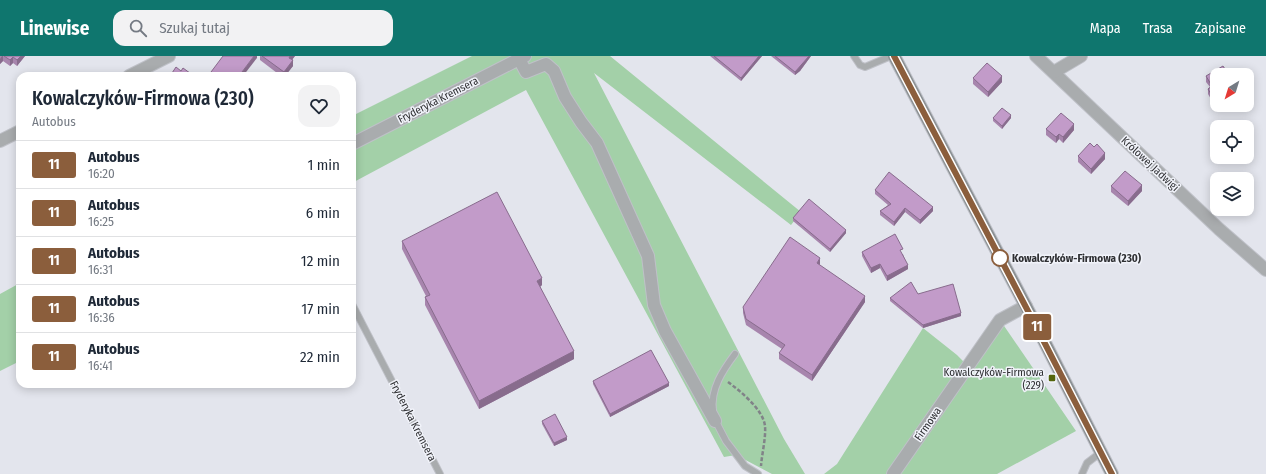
<!DOCTYPE html>
<html lang="pl">
<head>
<meta charset="utf-8">
<style>
  :root { --surface:#fff; --page:#f2f2f3; --text:#1f2937; --muted:#747a83; --line:#e0e1e3; --accent:#0f766e }
  body { margin:0; font-family:"Fira Sans Condensed",sans-serif; background:var(--page); color:var(--text); height:100vh; display:flex; flex-direction:column; font-size:15px; white-space:nowrap }
  * { box-sizing:border-box; margin:0 }
  p { font-size:13px; color:var(--muted) }
  .icon { flex:none; width:22px; height:22px; fill:none; stroke:currentColor; stroke-width:2; stroke-linecap:round; stroke-linejoin:round }
  .map { position:relative; flex:1; overflow:hidden }
  .details { position:absolute; left:16px; top:16px; width:340px; height:316px; display:flex; flex-direction:column; background:var(--surface); border-radius:12px; box-shadow:0 2px 10px #0003 }
  .details>* { flex:none }
  .badge { padding:0 8px; border-radius:3px; font-size:14px; line-height:26px }
  .needle { width:26px; rotate:218deg }
  .fabs { position:absolute; left:1210px; top:12px; display:grid; gap:8px }
  .fabs a { display:grid; place-items:center; width:44px; height:44px; border-radius:8px; background:var(--surface); box-shadow:0 2px 10px #0003; font-size:20px }
  .map>.badge { position:absolute; translate:-50% -50%; box-shadow:0 0 0 2px #fff }
  .round { display:grid; place-items:center; flex:none; width:42px; height:42px; border-radius:12px; background:var(--page) }
  .headline { display:flex; align-items:center; justify-content:space-between; height:68px; padding:0 16px }
  h1 { font-size:19px; font-weight:600; line-height:30px }
  ul { padding:0; list-style:none }
  li { display:flex; align-items:center; gap:12px; height:48px; padding:0 16px; border-top:1px solid var(--line) }
  li div { flex:1 }
  li b { display:block; font-size:15px }
  li em { font-style:normal }
  li .badge { min-width:44px; font-weight:700; text-align:center }
  header { display:flex; align-items:center; gap:24px; box-sizing:border-box; height:56px; padding:0 20px; background:var(--accent); color:#fff }
  header strong { font-size:19px }
  nav { display:flex; gap:22px; margin-inline-start:auto; font-size:14px }
  .search { width:280px; height:36px; background:var(--page); display:flex; align-items:center; gap:10px; box-sizing:border-box; padding:0 14px; border-radius:12px; color:var(--muted); font-size:15px }
  .map>svg:first-child { display:block }
</style>
</head>
<body>
<header>
<strong>Linewise</strong>
<div class="search"><svg class="icon" aria-label="search" viewBox="0 0 24 24"><circle cx="10" cy="10" r="6"/><path d="M15 15l6 6"/></svg>Szukaj tutaj</div>
<nav><a>Mapa</a><a>Trasa</a><a>Zapisane</a></nav>
</header>
<div class="map">
<svg width="1266" height="418" viewBox="0 0 1266 418">
  <rect width="100%" height="100%" fill="#e3e5ed"/>
  <g fill="#a3d0a8">
    <path d="M472 0H610L801 156 791 169 594 17 784 383 805 418H772L736 399 724 401 526 34 352 127V60Z"/>
    <path d="M20 227V305L0 315V238Z"/>
    <path d="M1000 264 1076 375 997 418H824L837 408 923 272 957 299 968 310Z"/>
  </g>
  <g fill="none" stroke-linecap="round" stroke-linejoin="round">
    <defs>
      <g id="lane">
        <path d="M854 0 860 9 865 11 891 0"/>
        <path d="M352 248 440 418"/>
        <path d="M713 355C710 333 723 314 735 298"/>
        <path d="M715 364 726 385 745 410 758 418"/>
        <path d="M1082 418 1087 407 1100 397"/>
      </g>
      <g id="street">
        <path d="M1036 0 1219 173 1266 214"/>
        <path d="M519 3 526 16 546 8 554 15 565 41 581 66 597 87 648 200 654 249 665 275 715 365"/>
        <path d="M1054 16 1081 0"/>
        <path d="M129 20 169 0"/>
        <path d="M0 85 20 75"/>
        <path d="M352 88 525 0"/>
        <path d="M893 418 1000 264 1026 250"/>
      </g>
      <path id="secondary" d="M894 0 1039 275 1112 418"/>
    </defs>
    <use href="#lane" stroke="#bfc1c8" stroke-width="8"/>
    <use href="#street" stroke="#bfc1c8" stroke-width="14"/>
    <use href="#secondary" stroke="#bfc1c8" stroke-width="14"/>
    <path stroke="#818388" stroke-width="2.5" stroke-dasharray="4 2" stroke-linecap="butt" d="M728 326C740 335 763 353 765 370 766 382 762 397 761 410"/>
    <use href="#lane" stroke="#a9acae" stroke-width="6"/>
    <use href="#street" stroke="#a9acae" stroke-width="12"/>
    <use href="#secondary" stroke="#8b9093" stroke-width="12"/>
  </g>
  <g fill="#a785ad">
    <path d="M0 0H25L17 10 13 7 10 10 3 5 0 8Z"/>
    <path d="M260 0H295L292 4 293 10 285 20H281L260 4Z"/>
    <path d="M710 0H762L741 25Z"/>
    <path d="M771 0H811L800 15 795 19Z"/>
    <path d="M1217 19V49H1229L1218 55 1208 38V33L1210 31 1206 26V20Z"/>
    <path d="M973 22 1002 26 988 41 973 28Z"/>
    <path d="M993 62H1011L1002 73 993 65Z"/>
    <path d="M1046 73 1074 74 1063 87 1059 83 1056 87 1046 79Z"/>
    <path d="M1078 100 1105 103 1091 118 1078 106Z"/>
    <path d="M20 119V127L19 126V121Z"/>
    <path d="M1111 130 1142 135 1128 150 1111 136Z"/>
    <path d="M875 134 933 155 920 168 905 156 894 170 880 159V155L888 149 875 138Z"/>
    <path d="M793 162 846 177 830 196 793 165Z"/>
    <path d="M402 185 542 229 540 231 574 303 479 353 425 249V241L426 240 402 193Z"/>
    <path d="M862 196 903 198 908 213 887 225 880 212 871 217 862 200Z"/>
    <path d="M820 208 819 209 865 246 812 325 779 303V297L782 293 746 269 743 257V251Z"/>
    <path d="M918 238 961 260 923 272 890 245V242Z"/>
    <path d="M593 325 669 330 610 361 593 328Z"/>
    <path d="M542 365 567 384 554 390 542 368Z"/>
  </g>
  <g fill="#886c8d">
    <path d="M2 0H3V5L0 8V3Z"/>
    <path d="M21 0H25L17 10V4Z"/>
    <path d="M254 0H257V2L243 20H239Z"/>
    <path d="M290 0H295L289 7V2Z"/>
    <path d="M759 0H762L741 25V22Z"/>
    <path d="M809 0H811L800 15 795 19V16Z"/>
    <path d="M13 1V7L10 10V4Z"/>
    <path d="M293 4V10L285 20H284V16Z"/>
    <path d="M1002 20V26L988 41V36Z"/>
    <path d="M1219 49H1229L1218 55V50Z"/>
    <path d="M1011 59V62L1002 73V70Z"/>
    <path d="M1074 68V74L1063 87V81Z"/>
    <path d="M1059 78V83L1056 87V81Z"/>
    <path d="M1105 97V103L1091 118V113Z"/>
    <path d="M1142 129V135L1128 150V145Z"/>
    <path d="M933 151V155L920 168V164Z"/>
    <path d="M905 152V156L894 170V166Z"/>
    <path d="M846 174V177L830 196V193Z"/>
    <path d="M820 202V208L817 213V207Z"/>
    <path d="M880 208V212L871 217V212Z"/>
    <path d="M908 209V213L887 225V220Z"/>
    <path d="M542 222V229L537 233V225Z"/>
    <path d="M865 240V246L812 325V319Z"/>
    <path d="M961 257V260L923 272V269Z"/>
    <path d="M574 295V303L479 353V345Z"/>
    <path d="M669 327V330L610 361V358Z"/>
    <path d="M567 381V384L554 390V387Z"/>
  </g>
  <g fill="#c29bc9" stroke="#886c8d">
    <path d="M4 0H21L17 4 13 1 10 4Z"/>
    <path d="M223 0H254L239 20H208Z"/>
    <path d="M262 0H290L289 2 293 4 284 16Z"/>
    <path d="M714 0H759L741 22Z"/>
    <path d="M775 0H809L795 16Z"/>
    <path d="M987 7 1002 20 988 36 973 22Z"/>
    <path d="M1223 10 1229 19H1217V48L1208 33 1212 30 1206 20Z"/>
    <path d="M176 11 181 15 183 12 194 20H170Z"/>
    <path d="M1002 52 1011 59 1002 70 993 62Z"/>
    <path d="M1061 57 1074 68 1063 81 1059 78 1056 81 1046 73Z"/>
    <path d="M1090 87 1094 91 1097 88 1105 97 1091 113 1078 100Z"/>
    <path d="M1125 115 1142 129 1128 145 1111 130Z"/>
    <path d="M889 116 933 151 920 164 905 152 894 166 880 155 891 148 875 134Z"/>
    <path d="M497 136 542 222 537 225 574 295 479 345 425 241 430 239 402 185Z"/>
    <path d="M809 143 846 174 830 193 793 162Z"/>
    <path d="M895 178 903 193 900 194 908 209 887 220 880 208 871 212 862 196Z"/>
    <path d="M790 181 820 202 817 207 865 240 812 319 779 297 785 289 746 263 743 251Z"/>
    <path d="M911 226 918 238 953 228 961 257 923 269 890 242Z"/>
    <path d="M651 294 669 327 610 358 593 325Z"/>
    <path d="M555 358 567 381 554 387 542 365Z"/>
  </g>
  <g fill="none" stroke-linecap="round" stroke-linejoin="round">
    <defs>
      <path id="line" d="M894 0 1039 276 1112 418"/>
    </defs>
    <use href="#line" stroke="#fff" stroke-width="9"/>
    <use href="#line" stroke="#8b5e3c" stroke-width="6"/>
  </g>
  <circle fill="#fff" stroke="#8b5e3c" stroke-width="2" cx="1000" cy="202" r="8"/>
  <rect fill="#53640c" stroke="#f1f3fa" stroke-width="1.5" x="1048" y="318" width="8" height="8" rx="2"/>
  <g text-anchor="middle" dominant-baseline="central" stroke-width="3" stroke-linejoin="round" paint-order="stroke">
    <g font-size="11" fill="#2e2f32" stroke="#f1f3fa">
      <text transform="translate(438 44) rotate(-27)">Fryderyka Kremsera</text>
      <text transform="translate(1150 108) rotate(43)">Królowej Jadwigi</text>
      <text transform="translate(413 365) rotate(63)">Fryderyka Kremsera</text>
      <text transform="translate(928 368) rotate(-55)">Firmowa</text>
    </g>
    <g font-size="11" font-weight="bold" fill="#2e2f32" stroke="#f1f3fa" text-anchor="start">
      <text x="1012" y="202">Kowalczyków-Firmowa (230)</text>
    </g>
    <g font-size="11" fill="#2e2f32" stroke="#f1f3fa" text-anchor="end">
      <text x="1044" y="316">Kowalczyków-Firmowa<tspan x="1044" dy="13">(229)</tspan></text>
    </g>
  </g>
</svg>
<div class="fabs">
<a><svg class="needle" viewBox="-14 -14 28 28"><path d="M0-13l5 13h-10z" fill="#e53935"/><path d="M0 13l5-13h-10z" fill="#747a83"/></svg></a>
<a><svg class="icon" aria-label="locate" viewBox="0 0 24 24"><circle cx="12" cy="12" r="6"/><path d="M12 2v4M12 18v4M2 12h4M18 12h4"/></svg></a>
<a><svg class="icon" aria-label="layers" viewBox="0 0 24 24"><path d="M12 4l9 5-9 5-9-5zM3 14l9 5 9-5"/></svg></a>
</div>
<b class="badge" style="left:1037px;top:271px;background:#8b5e3c;color:#fff">11</b>
<section class="details">
<div class="headline"><div><h1>Kowalczyków-Firmowa (230)</h1><p>Autobus</p></div><a class="round"><svg class="icon" aria-label="heart" viewBox="0 0 24 24"><path d="M12 20l-8-8c-3-5 5-10 8-4 3-6 11-1 8 4z"/></svg></a></div>
<ul>
<li><span class="badge" style="background:#8b5e3c;color:#fff">11</span><div><b>Autobus</b><p>16:20</p></div><em>1 min</em></li>
<li><span class="badge" style="background:#8b5e3c;color:#fff">11</span><div><b>Autobus</b><p>16:25</p></div><em>6 min</em></li>
<li><span class="badge" style="background:#8b5e3c;color:#fff">11</span><div><b>Autobus</b><p>16:31</p></div><em>12 min</em></li>
<li><span class="badge" style="background:#8b5e3c;color:#fff">11</span><div><b>Autobus</b><p>16:36</p></div><em>17 min</em></li>
<li><span class="badge" style="background:#8b5e3c;color:#fff">11</span><div><b>Autobus</b><p>16:41</p></div><em>22 min</em></li>
</ul>
</section>
</div>
</body>
</html>
